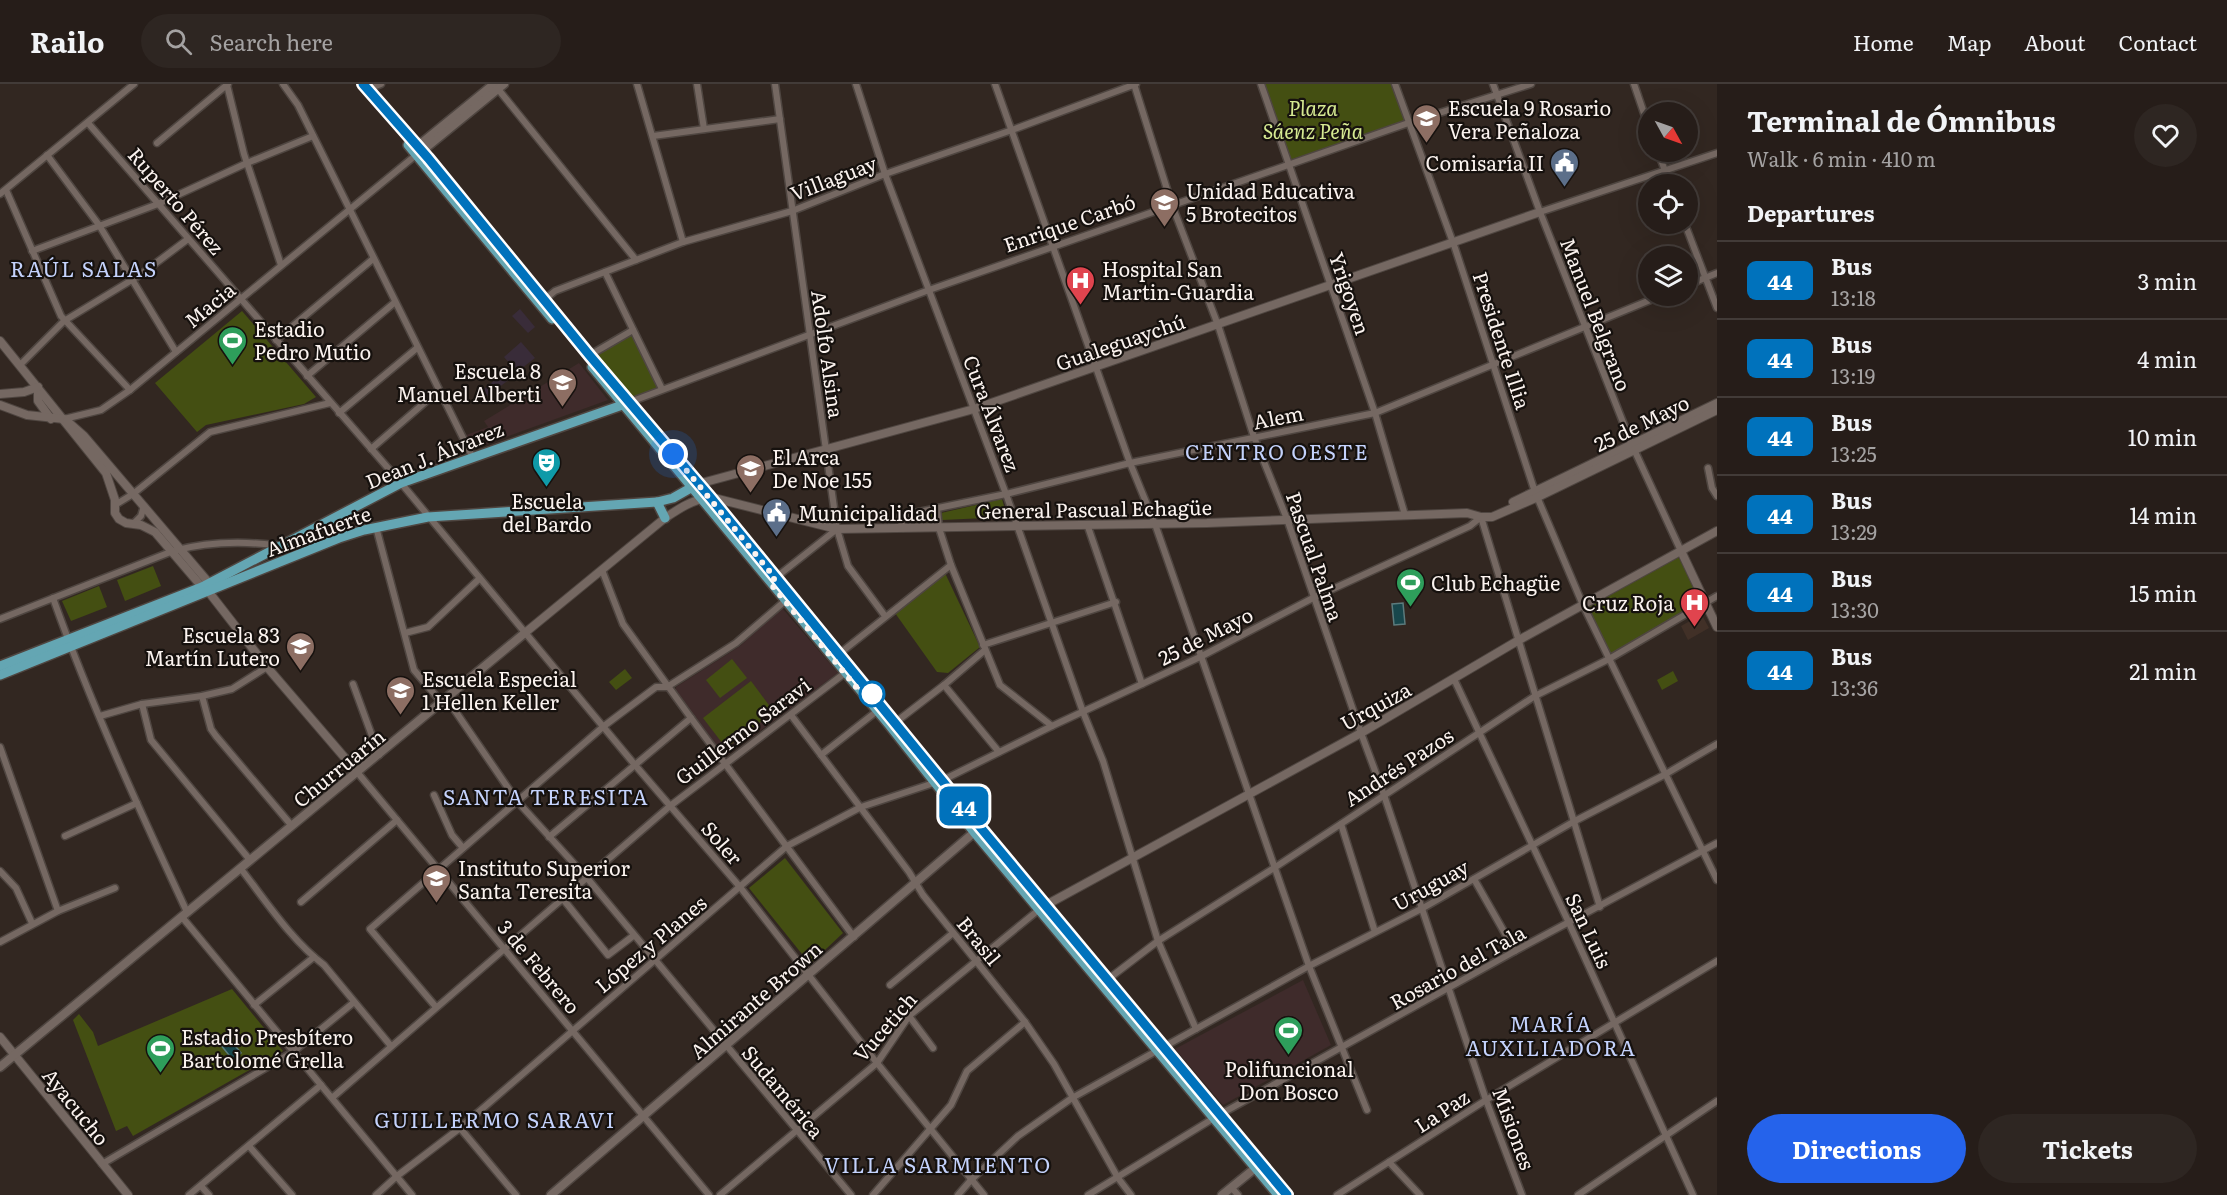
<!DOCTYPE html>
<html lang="en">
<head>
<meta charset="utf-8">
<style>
  :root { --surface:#261d19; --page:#2e2622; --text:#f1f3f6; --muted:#a4a2a2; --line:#423b38; --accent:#2563eb }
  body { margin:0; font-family:Literata,serif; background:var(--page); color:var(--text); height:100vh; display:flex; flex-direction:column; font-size:22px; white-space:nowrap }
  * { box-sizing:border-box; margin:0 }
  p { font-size:20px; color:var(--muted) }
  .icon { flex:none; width:33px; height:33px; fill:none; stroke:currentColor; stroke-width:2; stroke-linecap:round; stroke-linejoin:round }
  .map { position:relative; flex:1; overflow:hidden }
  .sheet { display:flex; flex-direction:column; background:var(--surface); width:510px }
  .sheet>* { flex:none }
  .badge { padding:0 12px; border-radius:9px; font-size:21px; line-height:39px }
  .needle { width:39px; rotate:130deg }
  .fabs { position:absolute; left:1638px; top:18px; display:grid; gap:12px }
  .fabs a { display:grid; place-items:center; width:60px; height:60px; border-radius:50%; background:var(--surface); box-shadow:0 6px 24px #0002,0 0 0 2px var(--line); font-size:30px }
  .you { position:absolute; width:30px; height:30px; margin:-15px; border:4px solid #fff; border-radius:50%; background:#1a73e8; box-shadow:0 0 0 9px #1a73e833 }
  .map>.badge { position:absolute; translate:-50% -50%; box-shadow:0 0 0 3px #fff }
  h2 { padding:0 30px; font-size:22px; line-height:54px }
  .round { display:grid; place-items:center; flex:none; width:63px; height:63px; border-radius:32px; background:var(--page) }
  .head { display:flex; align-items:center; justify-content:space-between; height:102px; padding:0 30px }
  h1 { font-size:28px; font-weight:700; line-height:45px }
  .cta { display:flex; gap:12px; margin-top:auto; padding:12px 30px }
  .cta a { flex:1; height:69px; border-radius:36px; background:var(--accent); color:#fff; font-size:24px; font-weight:700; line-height:69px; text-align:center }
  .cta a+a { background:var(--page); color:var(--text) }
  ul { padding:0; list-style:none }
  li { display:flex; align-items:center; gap:18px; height:78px; padding:0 30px; border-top:2px solid var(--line) }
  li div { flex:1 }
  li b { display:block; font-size:22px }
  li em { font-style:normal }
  li .badge { min-width:66px; font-weight:700; text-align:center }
  header { display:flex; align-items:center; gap:36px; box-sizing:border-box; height:84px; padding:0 30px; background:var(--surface); border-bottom:2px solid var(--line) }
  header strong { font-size:28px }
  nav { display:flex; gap:33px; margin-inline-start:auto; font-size:21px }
  .search { width:420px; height:54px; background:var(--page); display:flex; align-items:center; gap:15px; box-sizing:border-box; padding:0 21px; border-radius:33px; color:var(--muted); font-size:22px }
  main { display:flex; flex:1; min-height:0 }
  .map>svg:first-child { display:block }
</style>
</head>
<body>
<header>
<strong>Railo</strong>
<div class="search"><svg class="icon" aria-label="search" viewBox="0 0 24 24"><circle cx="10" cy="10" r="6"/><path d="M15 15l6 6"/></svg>Search here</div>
<nav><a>Home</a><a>Map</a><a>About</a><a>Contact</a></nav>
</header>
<main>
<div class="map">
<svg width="1717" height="1111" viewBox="0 0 1717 1111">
  <rect width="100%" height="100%" fill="#322721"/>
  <path fill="#413027" d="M1699 532 1703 533 1709 544 1688 556 1681 542Z"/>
  <g fill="#392c39">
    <path d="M520 225 535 243 528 249 512 232Z"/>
    <path d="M521 258 535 274 517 288 504 273Z"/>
    <path d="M510 283 516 290 488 312 483 306Z"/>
  </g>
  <g fill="#3f2b2b">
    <path d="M579 279 608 316 473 365 466 351 488 343 484 337Z"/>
    <path d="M782 524 838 589 725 673 676 606V603L740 562Z"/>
    <path d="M1303 896 1331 961 1223 1021 1175 965Z"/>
  </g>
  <g fill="#444f12">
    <path d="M1264 0H1392L1407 41 1291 77Z"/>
    <path d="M242 227 316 313 304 320 206 341 197 348 155 299Z"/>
    <path d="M633 246 662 305 630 318 590 271Z"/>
    <path d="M1002 415 1007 433 942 436 941 429Z"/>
    <path d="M932 426 936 438 907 439 906 431Z"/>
    <path d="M1678 472 1701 516 1611 571 1588 523Z"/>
    <path d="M153 482 161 502 125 517 117 496Z"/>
    <path d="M945 489 980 563 948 589 937 588 895 529Z"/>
    <path d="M99 502 107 523 71 537 62 517Z"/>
    <path d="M732 575 747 594 720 614 706 596Z"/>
    <path d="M625 585 632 594 616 606 609 598Z"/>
    <path d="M1673 587 1678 597 1662 606 1657 596Z"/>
    <path d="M751 597 774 628 726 664 703 634Z"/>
    <path d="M785 774 843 849 810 880 749 804Z"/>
    <path d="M232 905 283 967 133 1052 127 1042 116 1047 73 936 79 930 93 948 98 962Z"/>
  </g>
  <g fill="#18474c" stroke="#5c7b7d" stroke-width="1.5">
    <path d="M1403 519 1405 540 1394 541 1392 520Z"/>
    <path d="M228 953 241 969 233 976 220 960Z"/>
  </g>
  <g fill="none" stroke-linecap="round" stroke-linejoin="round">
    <defs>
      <g id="minor">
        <path d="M283 0 298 21 472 372"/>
        <path d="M637 0 683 158"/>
        <path d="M697 0 704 45"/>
        <path d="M775 0 837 445 848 482 885 532"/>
        <path d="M856 0 885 90 1006 410 1083 628 1103 677 1158 857 1196 945"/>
        <path d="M995 0 1130 379 1155 440 1309 882 1367 1026"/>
        <path d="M1134 0 1172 121 1218 241 1254 353 1287 435 1361 649 1384 711 1486 1016 1522 1111"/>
        <path d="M1261 0 1375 329 1405 431"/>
        <path d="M1395 0 1455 164 1535 408 1583 521 1717 796"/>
        <path d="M1493 0 1540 128 1632 361 1681 467"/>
        <path d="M1634 0 1648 41"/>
        <path d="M227 1 244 70 281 181"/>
        <path d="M368 5 381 0"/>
        <path d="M498 5 636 176"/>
        <path d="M88 39 401 399 635 681 740 803 877 979 984 1111"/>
        <path d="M653 52 780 35"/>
        <path d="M157 59 228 0"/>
        <path d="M1658 68 1670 100"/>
        <path d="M47 71 99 141 176 268"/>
        <path d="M6 106 61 232 130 306"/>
        <path d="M0 110 134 0"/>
        <path d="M1540 128 1717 69"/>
        <path d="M1685 140 1717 224"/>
        <path d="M32 167 158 120 247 79 313 52"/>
        <path d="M605 188 662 305"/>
        <path d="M1688 201 1717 189"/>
        <path d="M544 216 555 207 683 158 792 127 885 90 1012 46 1136 0"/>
        <path d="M276 256 373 175"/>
        <path d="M590 271 633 246"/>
        <path d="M20 281 64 237 140 191 188 155"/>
        <path d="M307 292 394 219"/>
        <path d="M630 318 929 206 1417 36 1531 0"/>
        <path d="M339 329 417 264"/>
        <path d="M64 335 101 326 130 306 416 71"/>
        <path d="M371 365 438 307"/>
        <path d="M1708 384 1712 404 1717 412"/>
        <path d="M115 421 133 410 210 348 330 319"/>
        <path d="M937 425 939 444 951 481 1000 601 1052 642"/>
        <path d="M134 439 141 432 144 422"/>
        <path d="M1087 440 1142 600"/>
        <path d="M376 443 414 586 442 619"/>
        <path d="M903 444 899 432 1006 410 1130 379 1375 329 1660 212"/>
        <path d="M602 486 623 540 691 634 854 853"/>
        <path d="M774 495 837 445"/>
        <path d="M53 514C91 621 139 725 187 828"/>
        <path d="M0 535 173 467C207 458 246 457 281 462"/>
        <path d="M405 549 428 543 479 495"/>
        <path d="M983 561 1116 518"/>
        <path d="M839 570 951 481"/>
        <path d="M1454 595 1569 839 1693 1111"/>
        <path d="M353 600 379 671"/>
        <path d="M944 601 999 668"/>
        <path d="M202 612 211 645 216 652 292 742"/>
        <path d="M447 615 517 717 587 794 851 1111"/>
        <path d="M142 620 151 656 250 776"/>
        <path d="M791 631 909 788 923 811 1025 938 1054 980 1118 1094 1131 1111"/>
        <path d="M100 632 142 620 202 612 232 605 267 583"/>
        <path d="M892 641 944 601 985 566"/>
        <path d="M0 663 58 827"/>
        <path d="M821 671 877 627"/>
        <path d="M357 688 709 1111"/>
        <path d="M434 711 452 751 463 764"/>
        <path d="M1341 740 1375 848"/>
        <path d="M65 752 137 719"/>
        <path d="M549 753 691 634"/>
        <path d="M241 785C266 817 291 856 324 881L391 962"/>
        <path d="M0 787 16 804 32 839"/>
        <path d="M1474 795 1515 867"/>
        <path d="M563 815 608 871 633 852"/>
        <path d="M301 818 397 736"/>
        <path d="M182 833 412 1111"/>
        <path d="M0 858 58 827 115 804"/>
        <path d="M1107 896 1158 857 1274 784 1535 612 1609 575 1717 512"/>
        <path d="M890 901 953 849"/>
        <path d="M254 921 314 873"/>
        <path d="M436 923 370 845 604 642 656 603H667L736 559 785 517"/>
        <path d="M909 932 933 964"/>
        <path d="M333 1013 670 722 845 589"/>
        <path d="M460 1044 516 1111"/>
        <path d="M249 1062 292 1111"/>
        <path d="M1389 1078 1420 1111"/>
        <path d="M102 1080 293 968 353 919"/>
        <path d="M201 1102 209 1111"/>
        <path d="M1231 1103 1238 1111"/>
        <path d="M189 1111 321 1001"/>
        <path d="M376 1111 397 1092 460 1044 787 762 861 723 943 696 1052 642 1200 573 1313 514 1470 442 1481 433 1600 823"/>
        <path d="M720 1111 877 979 909 932 1041 824"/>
        <path d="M873 1111 951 1021 967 987 1025 938"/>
        <path d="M958 1111 971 1096 1018 1052 1072 1014 1309 882 1423 824 1573 738 1664 691 1717 660"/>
        <path d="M1088 1111 1219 1031 1515 867 1717 759"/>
        <path d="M1337 1111 1486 1016 1717 877"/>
        <path d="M1578 1111 1717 1017"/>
      </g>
      <g id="tertiary">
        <path d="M0 257 106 389 115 416V429L119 435 126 439 141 441 155 448 202 503 208 507 267 583 357 688"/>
        <path d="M38 303V317L51 335"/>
        <path d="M0 310 24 308 38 303"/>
        <path d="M0 321 27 331 64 335"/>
        <path d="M67 337 84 352 209 499V503"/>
        <path d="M698 400 974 325 1540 128"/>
        <path d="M1513 418 1717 319"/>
        <path d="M1681 467 1717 543"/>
        <path d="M526 548 665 434C680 424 692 416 710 413L837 445 1207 439 1467 429 1481 433H1492L1538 413 1717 326"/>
        <path d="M1046 821 1361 649 1519 556 1717 447"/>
        <path d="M0 953 128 1111"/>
      </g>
      <g id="secondary">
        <path d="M413 66 494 0"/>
        <path d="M422 67 504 0"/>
        <path d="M0 983 526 548"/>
        <path d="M551 1111 978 745"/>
        <path d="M1222 1111 1259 1081"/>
      </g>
      <g id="primary">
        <path d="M363 0 428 74 590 271 710 413 980 743 1287 1111"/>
        <path d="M408 61 552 235"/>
        <path d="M592 283 890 642 974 748 1278 1111"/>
        <path d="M657 418 665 434"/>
        <path d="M0 582 202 503 401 399 628 319"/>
        <path d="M0 591 339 454 364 446 428 433 657 418 673 414 696 401"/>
      </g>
    </defs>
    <use href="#minor" stroke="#4f4641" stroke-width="9"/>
    <use href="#tertiary" stroke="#4f4641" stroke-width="10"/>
    <use href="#secondary" stroke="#4f4641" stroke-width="11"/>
    <use href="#primary" stroke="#4f4641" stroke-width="12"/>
    <use href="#minor" stroke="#756862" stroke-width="6"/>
    <use href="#tertiary" stroke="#756862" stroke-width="8"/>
    <use href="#secondary" stroke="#756862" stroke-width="8"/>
    <use href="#primary" stroke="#64a6b3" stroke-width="9"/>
  </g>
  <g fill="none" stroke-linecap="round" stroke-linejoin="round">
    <defs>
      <path id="line" d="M363 0 428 74 590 272 710 413 980 743 1287 1111"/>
    </defs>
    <use href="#line" stroke="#fff" stroke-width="14"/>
    <use href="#line" stroke="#0072bc" stroke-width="9"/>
    <path stroke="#fbf3ef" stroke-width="6" stroke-dasharray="0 10.8" d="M673 370 775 494 770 499 866 615 872 610"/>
  </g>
  <defs>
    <symbol id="school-pin" viewBox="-11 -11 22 30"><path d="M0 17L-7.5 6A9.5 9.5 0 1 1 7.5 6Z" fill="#8d6e63" stroke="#16110e"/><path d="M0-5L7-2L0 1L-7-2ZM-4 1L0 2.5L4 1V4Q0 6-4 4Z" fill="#fff"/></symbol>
    <symbol id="civic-pin" viewBox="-11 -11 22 30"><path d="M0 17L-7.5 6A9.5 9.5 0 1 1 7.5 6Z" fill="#5c6f8a" stroke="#16110e"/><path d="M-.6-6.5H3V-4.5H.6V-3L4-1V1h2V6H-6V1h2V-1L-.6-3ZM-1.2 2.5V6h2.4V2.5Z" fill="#fff"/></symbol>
    <symbol id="hospital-pin" viewBox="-11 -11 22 30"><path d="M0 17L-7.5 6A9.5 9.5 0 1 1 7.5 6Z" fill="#e0444e" stroke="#16110e"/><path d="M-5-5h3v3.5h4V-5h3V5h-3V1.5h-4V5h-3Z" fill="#fff"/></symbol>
    <symbol id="stadium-pin" viewBox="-11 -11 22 30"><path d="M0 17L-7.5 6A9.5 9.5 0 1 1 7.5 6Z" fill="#2e9e5b" stroke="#16110e"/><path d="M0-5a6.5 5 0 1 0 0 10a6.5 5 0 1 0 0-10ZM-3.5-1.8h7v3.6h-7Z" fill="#fff"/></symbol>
    <symbol id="theatre-pin" viewBox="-11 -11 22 30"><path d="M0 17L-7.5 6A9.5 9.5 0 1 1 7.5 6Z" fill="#0f9aa8" stroke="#16110e"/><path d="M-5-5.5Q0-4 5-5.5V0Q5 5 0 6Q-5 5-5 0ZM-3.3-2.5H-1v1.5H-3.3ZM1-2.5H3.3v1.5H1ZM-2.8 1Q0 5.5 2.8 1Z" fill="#fff"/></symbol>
    <symbol id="university-pin" viewBox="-11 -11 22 30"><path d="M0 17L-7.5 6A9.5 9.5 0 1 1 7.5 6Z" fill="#8d6e63" stroke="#16110e"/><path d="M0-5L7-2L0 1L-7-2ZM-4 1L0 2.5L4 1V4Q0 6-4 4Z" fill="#fff"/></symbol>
  </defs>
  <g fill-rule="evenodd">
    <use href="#school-pin" x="1410" y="18" width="33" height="45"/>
    <use href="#civic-pin" x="1548" y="62" width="33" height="45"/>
    <use href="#school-pin" x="1148" y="102" width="33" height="45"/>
    <use href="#hospital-pin" x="1064" y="180" width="33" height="45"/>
    <use href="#stadium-pin" x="216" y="240" width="33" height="45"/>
    <use href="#school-pin" x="546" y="282" width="33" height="45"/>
    <use href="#theatre-pin" x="530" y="362" width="33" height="45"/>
    <use href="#school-pin" x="734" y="368" width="33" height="45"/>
    <use href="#civic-pin" x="760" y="412" width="33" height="45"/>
    <use href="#stadium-pin" x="1394" y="482" width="33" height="45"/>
    <use href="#hospital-pin" x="1678" y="502" width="33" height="45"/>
    <use href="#school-pin" x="284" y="546" width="33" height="45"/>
    <use href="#school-pin" x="384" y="590" width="33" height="45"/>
    <use href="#university-pin" x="420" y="778" width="33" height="45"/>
    <use href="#stadium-pin" x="1272" y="930" width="33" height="45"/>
    <use href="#stadium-pin" x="144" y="948" width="33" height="45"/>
  </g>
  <circle fill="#fff" stroke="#0072bc" stroke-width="3" cx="872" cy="610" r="12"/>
  <g text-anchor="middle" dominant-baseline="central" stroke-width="4.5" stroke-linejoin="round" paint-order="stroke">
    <g font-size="20" font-style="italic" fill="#d6ea92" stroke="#16110e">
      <text x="1313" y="23">Plaza<tspan x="1313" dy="23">Sáenz Peña</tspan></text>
    </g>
    <g font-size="20" fill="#fbf3ef" stroke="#16110e" text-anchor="start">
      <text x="1448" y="23">Escuela 9 Rosario<tspan x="1448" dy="23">Vera Peñaloza</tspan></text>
      <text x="1544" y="78" text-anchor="end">Comisaría II</text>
      <text x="1186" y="106">Unidad Educativa<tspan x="1186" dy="23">5 Brotecitos</tspan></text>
      <text x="1102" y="184">Hospital San<tspan x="1102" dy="23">Martin-Guardia</tspan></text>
      <text x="254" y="244">Estadio<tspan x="254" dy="23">Pedro Mutio</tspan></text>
      <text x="541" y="286" text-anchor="end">Escuela 8<tspan x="541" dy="23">Manuel Alberti</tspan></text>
      <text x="772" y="372">El Arca<tspan x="772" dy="23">De Noe 155</tspan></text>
      <text x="547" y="416" text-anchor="middle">Escuela<tspan x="547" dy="23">del Bardo</tspan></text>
      <text x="798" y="428">Municipalidad</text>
      <text x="1431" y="498">Club Echagüe</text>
      <text x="1674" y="518" text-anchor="end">Cruz Roja</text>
      <text x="280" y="550" text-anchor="end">Escuela 83<tspan x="280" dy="23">Martín Lutero</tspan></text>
      <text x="422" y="594">Escuela Especial<tspan x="422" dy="23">1 Hellen Keller</tspan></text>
      <text x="458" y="783">Instituto Superior<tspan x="458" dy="23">Santa Teresita</tspan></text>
      <text x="181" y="952">Estadio Presbítero<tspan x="181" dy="23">Bartolomé Grella</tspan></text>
      <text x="1289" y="984" text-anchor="middle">Polifuncional<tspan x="1289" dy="23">Don Bosco</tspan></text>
    </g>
    <g font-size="20" fill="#fbf3ef" stroke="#16110e">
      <text transform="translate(833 93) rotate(-21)">Villaguay</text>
      <text transform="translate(177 116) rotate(49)">Ruperto Pérez</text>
      <text transform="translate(1069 138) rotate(-19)">Enrique Carbó</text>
      <text transform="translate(1351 209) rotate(71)">Yrigoyen</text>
      <text transform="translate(209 220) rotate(-39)">Macia</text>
      <text transform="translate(1597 230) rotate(69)">Manuel Belgrano</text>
      <text transform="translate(1503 256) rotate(72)">Presidente Illia</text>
      <text transform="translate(1120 257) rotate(-19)">Gualeguaychú</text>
      <text transform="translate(829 270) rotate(82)">Adolfo Alsina</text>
      <text transform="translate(993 329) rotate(69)">Cura Álvarez</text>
      <text transform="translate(1278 332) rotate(-11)">Alem</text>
      <text transform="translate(1641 338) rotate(-26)">25 de Mayo</text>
      <text transform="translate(434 370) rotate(-22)">Dean J. Álvarez</text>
      <text transform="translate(1094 424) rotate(-1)">General Pascual Echagüe</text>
      <text transform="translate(318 446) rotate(-20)">Almafuerte</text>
      <text transform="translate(1316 472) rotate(71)">Pascual Palma</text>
      <text transform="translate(1205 551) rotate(-27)">25 de Mayo</text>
      <text transform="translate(1375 621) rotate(-29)">Urquiza</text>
      <text transform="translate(742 646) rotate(-37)">Guillermo Saravi</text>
      <text transform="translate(1398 682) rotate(-33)">Andrés Pazos</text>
      <text transform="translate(338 683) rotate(-39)">Churruarín</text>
      <text transform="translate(723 758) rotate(49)">Soler</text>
      <text transform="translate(1430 800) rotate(-29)">Uruguay</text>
      <text transform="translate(1590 846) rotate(65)">San Luis</text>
      <text transform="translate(980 856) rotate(51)">Brasil</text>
      <text transform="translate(650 859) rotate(-40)">López y Planes</text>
      <text transform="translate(540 882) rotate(50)">3 de Febrero</text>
      <text transform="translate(1457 882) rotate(-29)">Rosario del Tala</text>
      <text transform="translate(755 915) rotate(-41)">Almirante Brown</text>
      <text transform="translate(884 942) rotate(-49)">Vucetich</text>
      <text transform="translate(784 1007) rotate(50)">Sudamérica</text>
      <text transform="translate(77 1022) rotate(51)">Ayacucho</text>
      <text transform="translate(1441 1026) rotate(-33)">La Paz</text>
      <text transform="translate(1515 1044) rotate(70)">Misiones</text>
    </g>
    <g font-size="21" letter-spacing="1.5" fill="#c4d2fc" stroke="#16110e">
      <text x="84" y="183">RAÚL SALAS</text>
      <text x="1277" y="366">CENTRO OESTE</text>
      <text x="546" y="711">SANTA TERESITA</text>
      <text x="1551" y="938">MARÍA<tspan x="1551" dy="24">AUXILIADORA</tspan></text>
      <text x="495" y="1034">GUILLERMO SARAVI</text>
      <text x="938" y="1079">VILLA SARMIENTO</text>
    </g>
  </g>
</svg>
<div class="fabs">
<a><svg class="needle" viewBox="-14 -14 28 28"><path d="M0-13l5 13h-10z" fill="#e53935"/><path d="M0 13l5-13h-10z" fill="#a4a2a2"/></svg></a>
<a><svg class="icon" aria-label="locate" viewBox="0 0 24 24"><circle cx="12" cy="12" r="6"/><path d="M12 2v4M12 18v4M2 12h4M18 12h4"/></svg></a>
<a><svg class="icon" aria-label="layers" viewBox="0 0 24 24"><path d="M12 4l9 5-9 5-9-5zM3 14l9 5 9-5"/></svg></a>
</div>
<div class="you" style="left:673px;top:370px"></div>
<b class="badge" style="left:964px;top:722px;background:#0072bc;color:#fff">44</b>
</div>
<section class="sheet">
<div class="head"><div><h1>Terminal de Ómnibus</h1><p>Walk · 6 min · 410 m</p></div><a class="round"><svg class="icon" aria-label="heart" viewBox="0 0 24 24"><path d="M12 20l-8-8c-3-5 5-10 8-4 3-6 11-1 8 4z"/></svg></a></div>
<h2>Departures</h2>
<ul>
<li><span class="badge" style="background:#0072bc;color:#fff">44</span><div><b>Bus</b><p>13:18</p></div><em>3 min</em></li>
<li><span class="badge" style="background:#0072bc;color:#fff">44</span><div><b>Bus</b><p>13:19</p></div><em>4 min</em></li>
<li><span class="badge" style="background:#0072bc;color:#fff">44</span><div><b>Bus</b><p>13:25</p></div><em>10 min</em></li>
<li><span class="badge" style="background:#0072bc;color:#fff">44</span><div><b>Bus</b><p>13:29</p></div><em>14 min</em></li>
<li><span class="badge" style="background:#0072bc;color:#fff">44</span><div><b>Bus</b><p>13:30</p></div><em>15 min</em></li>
<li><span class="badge" style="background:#0072bc;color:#fff">44</span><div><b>Bus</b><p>13:36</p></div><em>21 min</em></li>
</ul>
<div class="cta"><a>Directions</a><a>Tickets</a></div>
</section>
</main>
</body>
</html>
